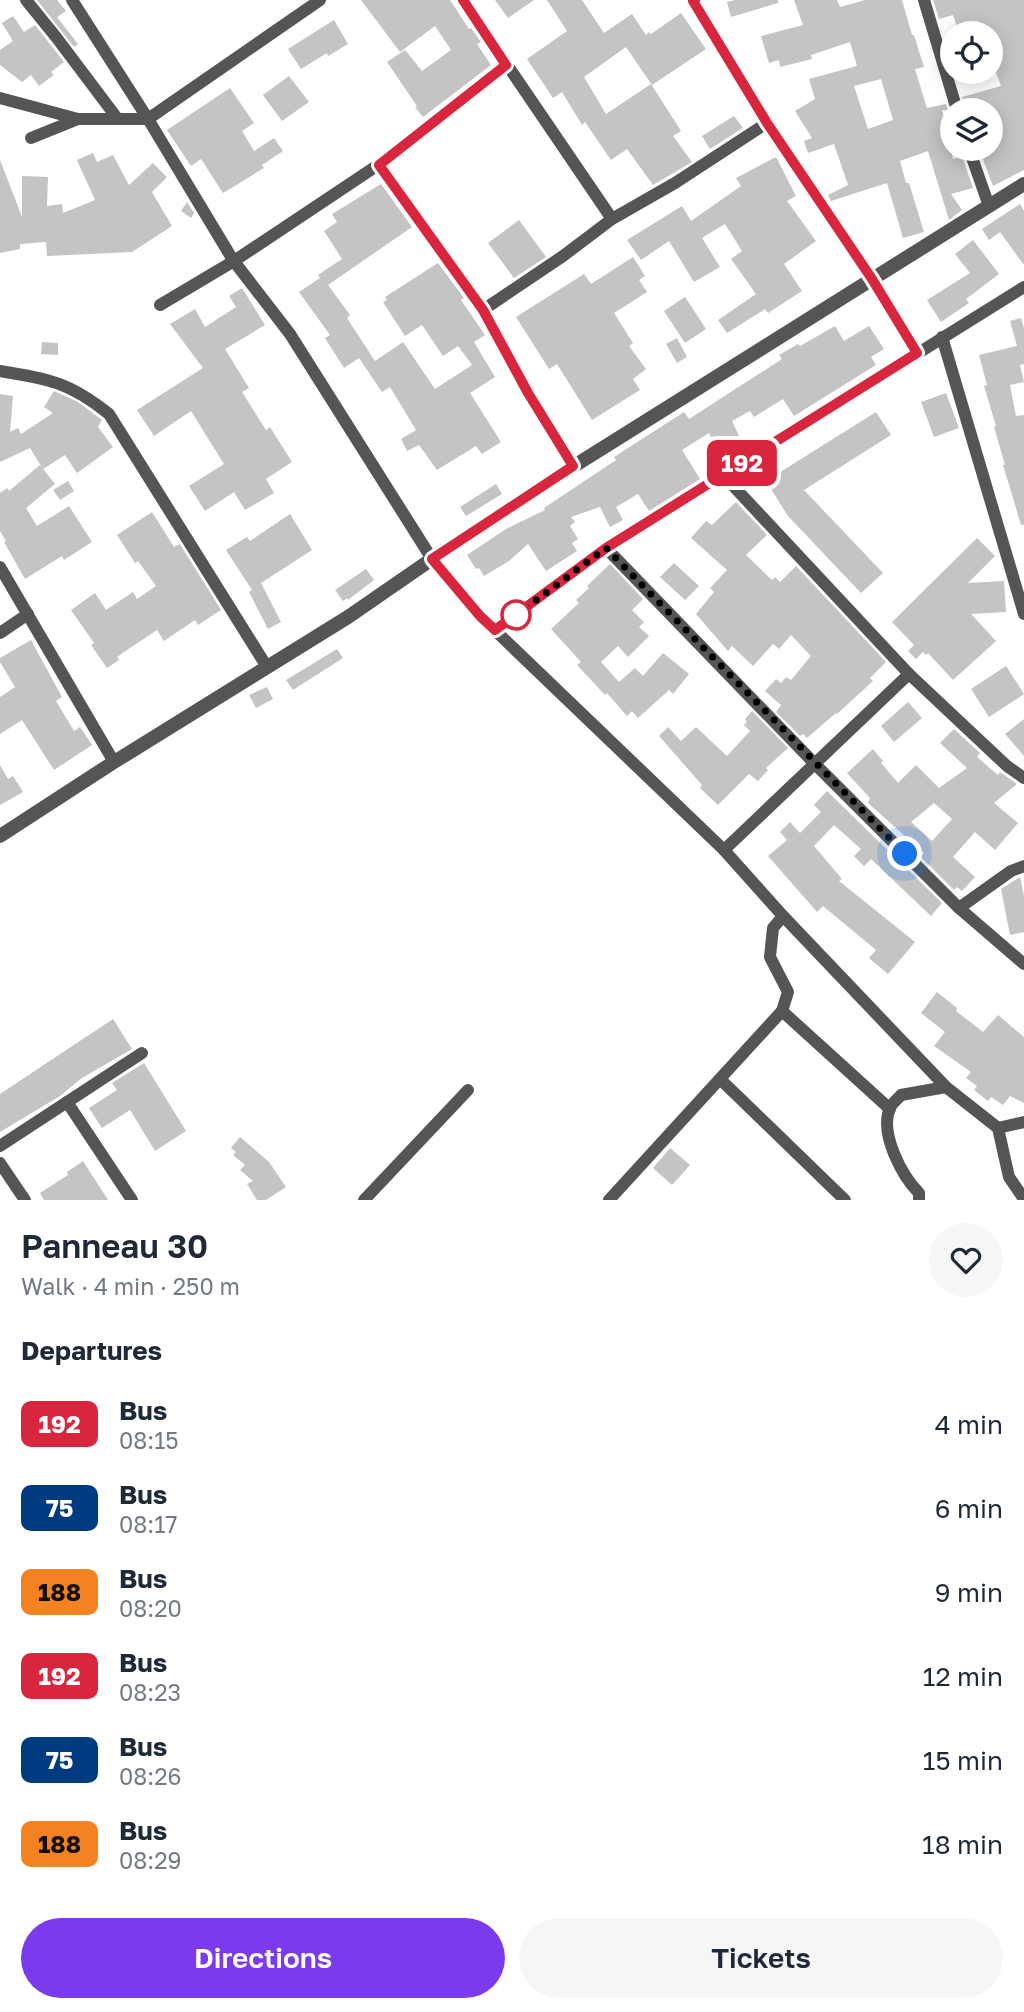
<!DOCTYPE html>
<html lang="en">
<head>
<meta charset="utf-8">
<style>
  :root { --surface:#fff; --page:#f6f6f7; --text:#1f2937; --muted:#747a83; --accent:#7c3aed }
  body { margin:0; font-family:"Golos Text",sans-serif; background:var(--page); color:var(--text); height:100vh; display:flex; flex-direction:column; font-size:26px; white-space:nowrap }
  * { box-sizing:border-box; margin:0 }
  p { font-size:23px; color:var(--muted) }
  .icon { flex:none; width:38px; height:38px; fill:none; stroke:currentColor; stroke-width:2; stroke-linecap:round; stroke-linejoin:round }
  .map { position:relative; height:1200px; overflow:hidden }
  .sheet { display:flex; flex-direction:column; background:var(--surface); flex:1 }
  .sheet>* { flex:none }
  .badge { padding:0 14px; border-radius:10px; font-size:24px; line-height:46px }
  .fabs { position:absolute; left:940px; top:21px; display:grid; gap:14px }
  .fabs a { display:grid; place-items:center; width:63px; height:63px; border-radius:50%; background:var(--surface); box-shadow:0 4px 18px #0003; font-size:35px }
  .you { position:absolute; width:35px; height:35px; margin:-18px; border:5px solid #fff; border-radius:50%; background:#1a73e8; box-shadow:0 0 0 10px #1a73e833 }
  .map>.badge { position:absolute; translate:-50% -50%; box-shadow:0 0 0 4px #fff }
  h2 { padding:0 21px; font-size:26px; line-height:63px }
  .round { display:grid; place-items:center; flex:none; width:74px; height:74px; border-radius:37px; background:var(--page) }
  .headline { display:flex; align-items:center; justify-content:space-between; height:119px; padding:0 21px }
  h1 { font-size:33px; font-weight:600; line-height:52px }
  .cta { display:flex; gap:14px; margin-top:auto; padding:14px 21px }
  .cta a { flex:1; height:80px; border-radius:42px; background:var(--accent); color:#fff; font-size:28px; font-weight:600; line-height:80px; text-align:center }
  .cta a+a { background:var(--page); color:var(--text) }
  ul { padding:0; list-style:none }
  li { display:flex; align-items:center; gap:21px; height:84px; padding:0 21px }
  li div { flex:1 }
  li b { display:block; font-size:26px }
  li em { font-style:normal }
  li .badge { min-width:77px; font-weight:700; text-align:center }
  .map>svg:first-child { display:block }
</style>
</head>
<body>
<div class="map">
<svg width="1024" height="1200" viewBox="0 0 1024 1200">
  <rect width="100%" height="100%" fill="#fff"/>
  <g fill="#c4c4c4" fill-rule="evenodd">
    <path d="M37 0H57L66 11 57 17 78 44 74 47Z"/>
    <path d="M361 0H450L469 29 471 28 481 42 477 44 491 65 423 117 415 107 417 106 387 62 405 50 422 71 451 50 435 26 400 52Z"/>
    <path d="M495 0H534L508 18Z"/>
    <path d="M547 0H582L604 33 632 14 646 35 649 32 651 34 681 13 706 49 652 85 626 47 584 77 606 114 651 84 681 131 673 136 692 162 653 185 627 149 611 160 585 122 582 125 562 92 553 98 527 59 567 31Z"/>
    <path d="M735 0H778V3L731 17 727 2Z"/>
    <path d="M794 0H837L840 7 865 0H902L912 35H914L924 67 915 69 927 108 946 104 948 110H942L953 159 962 156 973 188 951 194 962 210 949 220 928 151 900 161 906 183H909L924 232 903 238 887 183 831 201 828 195 848 185 834 144 808 153 804 141 812 138 795 111 815 99 809 79 857 66 850 42 811 55 812 59 780 67 779 60 769 63 761 36 803 25ZM881 79 893 120 868 129 854 86Z"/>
    <path d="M933 0H1024V170L993 186 979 149H990V110H966L962 97 1001 86 990 56V33H973L971 29 959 33 953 15 939 19Z"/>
    <path d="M13 16 24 32 35 25 64 62 51 72 54 75 39 86 31 75 22 82 0 65V50L13 41 2 23Z"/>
    <path d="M334 20 348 44 328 56 327 53 301 69 288 49Z"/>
    <path d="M289 76 309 102 282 121 263 95Z"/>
    <path d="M230 88 254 123 242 131 254 151 274 138 283 151 262 165 264 168 223 193 201 159 191 166 167 130Z"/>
    <path d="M734 116 743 128 710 149 702 136Z"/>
    <path d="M93 153 97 162 113 155 129 185 153 163 167 177 152 192 172 226 132 252 47 256 46 242 20 244V249L0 253V160L22 217V176L48 177 47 206 62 204 63 213 95 200 77 160Z"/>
    <path d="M776 157 796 196 787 201 816 241 784 264 802 291 768 313 765 309 727 333 718 320 756 294 731 259 742 251 725 224 702 238 720 267 694 282 669 241 641 260 627 240 682 206 691 221 741 186 736 178Z"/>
    <path d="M381 184 412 227 328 285 350 315 347 318 375 361 403 342 435 389 472 365 458 346 443 356 422 325 405 336 383 302 387 300 385 297 438 263 464 298 461 300 485 335 474 342 495 377 470 393 501 442 482 454 476 446 437 470 419 445 407 451 401 439 416 430 390 387 382 392 359 358 344 368 325 338 330 335 299 292 320 278 318 275 342 259 324 231 337 222 332 214Z"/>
    <path d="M187 202 194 213 191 218 181 211Z"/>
    <path d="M1020 204 1024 211V265L1000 232 989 240 982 229Z"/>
    <path d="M519 220 546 257 514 278 488 243Z"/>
    <path d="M973 240 999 274 966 299 969 303 941 322 927 300 970 273 955 254Z"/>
    <path d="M633 257 645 276 639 280 647 292 614 313 633 343 629 346 646 369 633 379 640 390 592 420 557 364 549 369 516 317 584 274 591 284Z"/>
    <path d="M242 288 265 325 225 349 249 388 242 392 266 430 270 427 292 462 266 479 274 493 245 510 234 492 205 511 189 486 224 464 191 411 154 436 137 410 203 368 170 324 195 309 205 327 236 307 229 296Z"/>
    <path d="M685 297 706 329 685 343 664 311Z"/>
    <path d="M1021 318 1024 328V364L1020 365 1024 382 1010 385 1016 416 1024 415V525H1021L1003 465H1005L994 427 996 426 984 386 987 385 979 355 1017 346 1010 321Z"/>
    <path d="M835 326 844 341 869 326 884 349 871 357 876 365 794 416 783 399 754 417 750 411 732 421 742 442 719 453 709 433 682 450 700 479 649 511 638 494 616 507 623 520 610 527 600 507 571 517 575 522 570 526 578 539 572 543 577 551 546 571 528 544 509 561 484 576 479 568 476 569 467 555 506 529 545 510 544 508 616 460 614 457 684 412 689 419 782 359 779 355 798 344 800 346Z"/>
    <path d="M677 338 687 357 677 363 666 344Z"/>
    <path d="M42 342 58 343V355L41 354Z"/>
    <path d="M54 391 78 402 102 420 98 427 113 447 77 473 65 455 43 469 30 448 0 462V394L13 396 10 432 18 428 21 434 53 413 44 407Z"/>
    <path d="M946 393 959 428 934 437 921 402Z"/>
    <path d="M876 412 891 435 804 490 883 573 861 593 788 516 766 481Z"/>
    <path d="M40 465 55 484 26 508 37 526 69 506 92 542 64 560 62 556 25 579 4 542 6 541 0 531V493L7 488 9 491Z"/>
    <path d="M68 481 74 491 60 500 53 490Z"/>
    <path d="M496 484 502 494 466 516 460 507Z"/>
    <path d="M736 502 767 535 746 555 772 580 775 577 780 582 796 566 886 662 870 678 873 681 837 714 836 713 807 738 803 734 800 736 776 712 781 705 765 691 776 679 781 683 786 677 791 680 811 656 791 635 779 649 773 644 753 666 732 646 728 651 696 614 714 592 710 588 727 570 691 538 706 521 712 525Z"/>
    <path d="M152 512 174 547 180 544 221 610 198 625 195 620 164 641 157 630 130 648 117 657 119 660 107 668 91 645 94 643 71 610 95 593 106 610 133 592 137 599 156 586 138 561 135 563 117 535Z"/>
    <path d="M290 514 312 550 261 583 281 622 268 629 249 592 252 590 226 550 247 537 250 541Z"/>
    <path d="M977 538 995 556 968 583 1004 581 1006 612 971 614 996 641 953 680 928 653 926 655 923 652 916 659 908 651 914 645 892 622Z"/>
    <path d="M674 563 699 586 685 600 660 577Z"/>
    <path d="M610 564 643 599 632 610 644 622 639 627 649 636 628 657 618 646 601 662 619 682 635 668 643 676 663 653 689 674 673 694 669 690 638 718 632 711 627 716 607 693 605 695 577 665 581 662 551 629 579 603 576 600 589 588 587 586Z"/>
    <path d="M366 569 374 580 348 600 347 598 343 601 335 590Z"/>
    <path d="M31 640 62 697 56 701 74 731 80 727 92 745 54 770 22 720 0 734V697L15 687 0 662V658Z"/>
    <path d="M337 649 343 658 293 690 286 680Z"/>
    <path d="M1006 666 1024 694 989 717 971 689Z"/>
    <path d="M267 687 273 699 256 708 249 695Z"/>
    <path d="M908 702 922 718 894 742 881 726Z"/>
    <path d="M752 711 788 748 766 768 768 770 758 781 749 774 718 805 700 788 702 785 659 736 668 727 681 741 696 727 727 756 750 731 744 725 747 722 745 719Z"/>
    <path d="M1024 719V756L1005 734Z"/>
    <path d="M954 729 980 753 977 757 998 775 1000 772 1017 784 994 803 1018 823 995 850 975 832 953 857 975 877 962 891 957 887 954 890 921 857 924 853 868 803 870 798 847 773 873 749 883 761 881 763 898 783 916 765 939 788 967 768 940 743ZM934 803 952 819 932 841 911 822Z"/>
    <path d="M0 765 8 779 13 776 23 792 0 805Z"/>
    <path d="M827 791 942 903 931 916 871 859 864 866 854 856 861 849 834 825 814 846 842 879 839 881 915 942 888 974 869 958 876 950 823 906 817 912 768 856 787 840 780 832 790 822 800 833 821 812 814 805Z"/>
    <path d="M1020 877 1024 896V932L1010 935 1001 889Z"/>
    <path d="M937 992 957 1008 956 1011 983 1032 998 1015 1024 1037V1103L1010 1096 1003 1105 991 1097 988 1101 974 1090 977 1086 966 1078 971 1072 934 1046 945 1032 921 1013Z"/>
    <path d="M113 1019 132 1049 82 1078 60 1096 0 1132V1094Z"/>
    <path d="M144 1063 186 1131 155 1151 130 1110 102 1128 89 1108 117 1090 112 1083Z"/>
    <path d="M240 1137 269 1162 286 1187 266 1200H257L247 1184 253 1181 240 1170 245 1165 233 1155 236 1152 231 1148Z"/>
    <path d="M670 1148 690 1165 672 1185 653 1168Z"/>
    <path d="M83 1161 108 1200H44L40 1193 68 1175 67 1172Z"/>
  </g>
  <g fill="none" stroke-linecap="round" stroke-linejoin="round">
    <g stroke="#555" stroke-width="12">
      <path d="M26 0 56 37 117 118"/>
      <path d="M72 0 148 119 233 260 290 334 432 559 480 616 724 850 783 916 946 1087 998 1128 1009 1177 1024 1199"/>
      <path d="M463 0 612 219"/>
      <path d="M693 0 767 123 872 279 917 353"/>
      <path d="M924 0 957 110"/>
      <path d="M0 98 78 119H148L320 0"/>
      <path d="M31 138 78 119"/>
      <path d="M969 149 989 206"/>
      <path d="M378 165 483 310 528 393 574 466"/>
      <path d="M160 305 234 261 378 165 506 65"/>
      <path d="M483 310 563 256 612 219 675 183 767 123"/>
      <path d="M942 337 1024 614"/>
      <path d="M0 371C49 379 69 382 109 414L267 667"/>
      <path d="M723 475 909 674 1007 766 1024 778"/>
      <path d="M606 548 815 764 959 908 1024 964"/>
      <path d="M0 567 114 762"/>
      <path d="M495 630 606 548 1024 287"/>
      <path d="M0 633 28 614"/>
      <path d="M724 850 909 674"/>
      <path d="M959 908 1011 871 1024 866"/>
      <path d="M782 1011 890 1109"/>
      <path d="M720 1079 845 1200"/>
      <path d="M67 1102 132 1200"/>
      <path d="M998 1128 1024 1122"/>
      <path d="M0 1146 142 1053"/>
      <path d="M0 1163 25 1200"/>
      <path d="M364 1200 468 1090"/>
      <path d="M609 1200 782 1011 788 992 770 957 773 928 783 916"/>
      <path d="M919 1200V1193C902 1176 879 1133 890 1108 892 1103 898 1099 901 1095L946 1087"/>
    </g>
    <path stroke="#555" stroke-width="14" d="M0 836 114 762 348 617 432 559 574 466 1024 184"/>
  </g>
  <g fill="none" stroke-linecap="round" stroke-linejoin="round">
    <defs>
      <path id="line" d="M463 0 506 65 379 165 483 310 528 393 573 466 432 559 480 616 495 630 606 548 917 353 872 279 767 123 693 1 695 0"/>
    </defs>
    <use href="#line" stroke="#fff" stroke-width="16"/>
    <use href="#line" stroke="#d7263d" stroke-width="10"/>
    <path stroke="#000" stroke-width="7" stroke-dasharray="0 12.6" d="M516 615 606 548 905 854"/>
  </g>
  <circle fill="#fff" stroke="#d7263d" stroke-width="3.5" cx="516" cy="615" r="14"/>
</svg>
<div class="fabs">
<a><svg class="icon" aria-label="locate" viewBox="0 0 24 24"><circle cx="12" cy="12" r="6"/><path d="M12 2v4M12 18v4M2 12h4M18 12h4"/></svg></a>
<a><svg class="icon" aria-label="layers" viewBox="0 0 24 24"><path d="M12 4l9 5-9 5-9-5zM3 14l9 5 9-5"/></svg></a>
</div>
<div class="you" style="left:905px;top:854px"></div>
<b class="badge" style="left:742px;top:463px;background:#d7263d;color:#fff">192</b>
</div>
<section class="sheet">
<div class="headline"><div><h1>Panneau 30</h1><p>Walk · 4 min · 250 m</p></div><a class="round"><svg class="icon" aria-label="heart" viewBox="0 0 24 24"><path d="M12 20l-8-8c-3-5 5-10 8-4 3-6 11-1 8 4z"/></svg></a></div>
<h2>Departures</h2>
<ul>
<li><span class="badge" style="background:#d7263d;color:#fff">192</span><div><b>Bus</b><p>08:15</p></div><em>4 min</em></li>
<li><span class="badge" style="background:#003b80;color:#fff">75</span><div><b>Bus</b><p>08:17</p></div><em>6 min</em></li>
<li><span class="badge" style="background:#f58220;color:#111">188</span><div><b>Bus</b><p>08:20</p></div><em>9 min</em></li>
<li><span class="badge" style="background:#d7263d;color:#fff">192</span><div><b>Bus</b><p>08:23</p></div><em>12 min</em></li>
<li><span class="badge" style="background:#003b80;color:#fff">75</span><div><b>Bus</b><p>08:26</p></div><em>15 min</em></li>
<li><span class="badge" style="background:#f58220;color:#111">188</span><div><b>Bus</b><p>08:29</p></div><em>18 min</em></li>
</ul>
<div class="cta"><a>Directions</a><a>Tickets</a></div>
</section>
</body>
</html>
